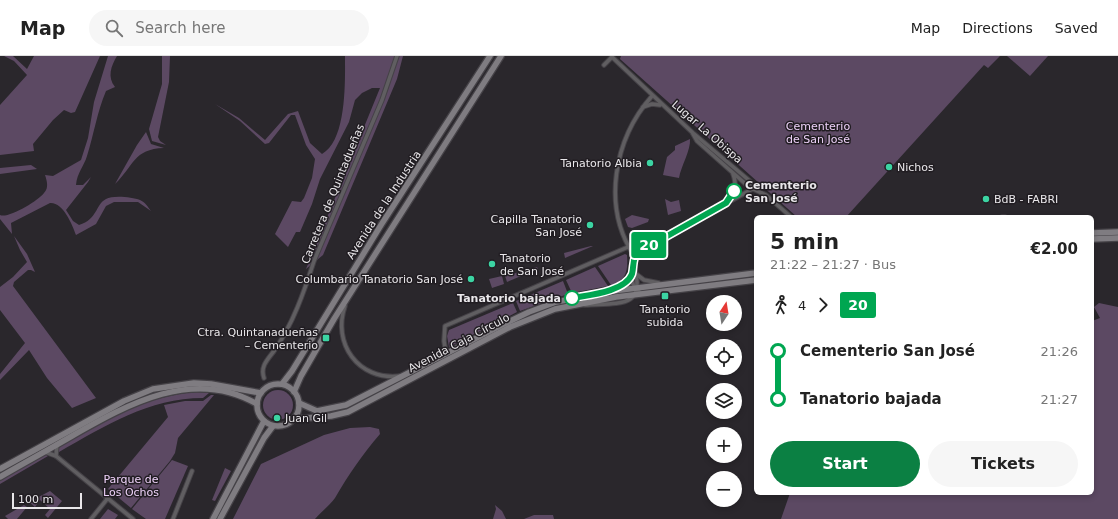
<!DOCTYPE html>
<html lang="en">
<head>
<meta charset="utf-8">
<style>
  :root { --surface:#fff; --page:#f6f6f6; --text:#222; --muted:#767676; --line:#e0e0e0; --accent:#0b8043 }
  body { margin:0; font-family:"DejaVu Sans",sans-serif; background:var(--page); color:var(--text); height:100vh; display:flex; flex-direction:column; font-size:15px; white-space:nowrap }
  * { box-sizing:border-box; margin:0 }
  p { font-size:13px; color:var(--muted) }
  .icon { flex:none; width:22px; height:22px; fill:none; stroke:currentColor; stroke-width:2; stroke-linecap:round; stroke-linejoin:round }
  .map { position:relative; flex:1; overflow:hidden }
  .drawer { position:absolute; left:754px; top:159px; width:340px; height:280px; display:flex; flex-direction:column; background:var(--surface); border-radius:6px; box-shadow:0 2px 6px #0003 }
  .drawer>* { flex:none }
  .badge { padding:0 8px; border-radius:3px; font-size:14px; line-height:26px }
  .needle { width:26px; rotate:12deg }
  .controls { position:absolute; left:706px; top:239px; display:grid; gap:8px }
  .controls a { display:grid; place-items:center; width:36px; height:36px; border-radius:50%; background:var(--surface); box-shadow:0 2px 6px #0003; font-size:20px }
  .scale { position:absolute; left:12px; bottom:10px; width:70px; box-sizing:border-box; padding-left:4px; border:2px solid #e9e7ea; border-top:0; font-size:11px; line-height:14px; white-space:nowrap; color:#e9e7ea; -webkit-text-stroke:3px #211d22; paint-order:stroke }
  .map>.badge { position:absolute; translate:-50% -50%; box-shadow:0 0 0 2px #fff }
  .legs { display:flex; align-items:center; gap:6px; height:44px; padding:0 16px; font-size:13px }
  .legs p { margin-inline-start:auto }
  .head { display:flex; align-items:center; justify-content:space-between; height:68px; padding:0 16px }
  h1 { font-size:22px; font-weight:700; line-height:30px }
  .action { display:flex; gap:8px; margin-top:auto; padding:8px 16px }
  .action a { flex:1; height:46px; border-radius:24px; background:var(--accent); color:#fff; font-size:16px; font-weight:700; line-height:46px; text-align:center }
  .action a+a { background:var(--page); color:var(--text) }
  ul { padding:0 16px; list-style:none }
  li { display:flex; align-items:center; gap:14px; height:48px; font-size:15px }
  li i { display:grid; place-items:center; width:6px; height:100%; margin:0 5px; background:currentColor }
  li i::after { content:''; width:10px; height:10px; margin:-5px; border:3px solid; border-radius:50%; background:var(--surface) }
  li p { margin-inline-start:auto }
  li:first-child i { background:linear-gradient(#0000 50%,currentColor 0) }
  li:last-child i { background:linear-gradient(currentColor 50%,#0000 0) }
  header { display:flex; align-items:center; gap:24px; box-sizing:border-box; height:56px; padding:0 20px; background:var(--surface); border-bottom:1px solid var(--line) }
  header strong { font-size:19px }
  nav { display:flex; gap:22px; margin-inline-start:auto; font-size:14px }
  .search { width:280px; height:36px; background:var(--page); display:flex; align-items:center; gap:10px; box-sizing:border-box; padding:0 14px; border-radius:22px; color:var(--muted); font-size:15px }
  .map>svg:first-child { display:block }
</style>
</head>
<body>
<header>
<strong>Map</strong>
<div class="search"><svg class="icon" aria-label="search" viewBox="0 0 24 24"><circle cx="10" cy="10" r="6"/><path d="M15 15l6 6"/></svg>Search here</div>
<nav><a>Map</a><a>Directions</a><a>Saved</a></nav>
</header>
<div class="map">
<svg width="1118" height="463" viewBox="0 0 1118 463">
  <rect width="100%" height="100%" fill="#2a272c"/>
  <g fill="#5c4963">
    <path d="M4 0H13L27 13 34 0H100L75 56 71 57 64 54 53 64 33 88 34 95 0 99V49L27 19 14 5Z"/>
    <path d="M108 0H117C111 10 107 21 115 31L106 35C97 56 94 78 87 100 84 110 77 117 76 129H83L91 121 88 126 66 154 73 165 79 169C98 163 95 149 106 143 113 139 132 141 140 144 145 146 148 151 151 155L138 146H114L106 150 96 168 76 179C72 168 63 146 50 147L11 167 12 178 0 163V159C8 163 38 145 44 137 49 132 47 125 45 119L53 120 81 104 88 82 94 46Z"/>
    <path d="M162 0H170L169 26 158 81 160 85 166 89 152 85 149 73 162 28Z"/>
    <path d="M345 0H403L397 23 323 199 306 213 380 32H372L362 37 355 44 349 66 320 123 312 148 300 176H296L288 191 275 178 292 145 301 146 304 142 312 122 315 103 306 89 295 59H291L269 87 265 88 240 65 215 48 239 62 265 84 288 58 298 55 310 87 322 98C347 84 345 25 345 0Z"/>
    <path d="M621 0H1000L988 12 984 9 846 161H797L620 3Z"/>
    <path d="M1007 0H1048L1030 20Z"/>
    <path d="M146 76 151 88 164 92C133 93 134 110 115 128L137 89Z"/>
    <path d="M690 83C691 94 681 110 679 122L663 119 667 101 675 94V90Z"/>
    <path d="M31 109 37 113 0 118V112Z"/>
    <path d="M665 143 671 146 679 144 681 155 668 159Z"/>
    <path d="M632 159 649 163 648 166 632 172 628 171 625 163Z"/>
    <path d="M14 180 27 198 35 216 31 214H28L14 226 13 230 96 342 72 352 47 322 29 294 0 324V318L25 287 0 254V231L13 221 27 206 20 194Z"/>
    <path d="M591 190H593L565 202 564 197Z"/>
    <path d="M625 198 627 199C628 214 627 224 611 229L598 210Z"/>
    <path d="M537 211 538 213 507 226 505 220Z"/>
    <path d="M595 211 608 230 572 237 566 224Z"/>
    <path d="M502 220 504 228 492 232 489 223Z"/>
    <path d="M756 220V222L647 235 646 233Z"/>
    <path d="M563 225 568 238 520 255 516 245Z"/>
    <path d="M631 235 632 236 578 245 534 258 504 272 350 352 323 359 356 348 496 274 534 257 571 245Z"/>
    <path d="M513 247 517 256 449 291 447 280 449 274Z"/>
    <path d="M1099 247 1118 251V463H781L790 437H1092V265L1100 262 1094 251Z"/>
    <path d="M189 330H203L240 336V337C174 321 136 342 80 374 53 388 27 403 0 418L123 348 154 336Z"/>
    <circle cx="278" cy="349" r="15"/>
    <path d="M197 336 209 337 203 342C149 342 105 370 59 396V391L68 386C110 362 149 339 197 336Z"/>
    <path d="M211 339H214L178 382 175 397 170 405 131 452 108 433 168 361 164 349 185 345H203Z"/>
    <path d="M370 371 379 373 380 378C362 399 349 418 335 442 330 449 321 456 315 463H233L261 408 324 379 350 372Z"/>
    <path d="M260 381 217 463H216Z"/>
    <path d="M45 398 48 400 0 428V423Z"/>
    <path d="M172 404 188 410 165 463H146L132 453Z"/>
    <path d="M225 412 231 415 215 445 212 444Z"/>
    <path d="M50 435 62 445 48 462 45 459 50 453 40 444 35 451 29 446Z"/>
    <path d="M24 449 27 451 17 463H8L5 460Z"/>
    <path d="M495 449 502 455 506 463H493L496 453Z"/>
    <path d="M108 453 118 459 115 463H100Z"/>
    <path d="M534 459H553L554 463H524Z"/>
  </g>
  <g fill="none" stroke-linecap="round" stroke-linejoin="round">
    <defs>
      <g id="street">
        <path d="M612 1 693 77 751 126 754 132"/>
        <path d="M604 9 612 1"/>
        <path d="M643 51 652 48 660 49"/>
        <path d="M693 78 697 85 749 131 766 139 791 161"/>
        <path d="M728 145C735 137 737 128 733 118"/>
        <path d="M1002 161H1005"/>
        <path d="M635 201C601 151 614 83 652 40"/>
        <path d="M636 218 644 224 659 227"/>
        <path d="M631 219 633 228 641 238"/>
        <path d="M614 233C638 226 626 206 642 194L754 132"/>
        <path d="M585 249C616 247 649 253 633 209"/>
        <path d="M345 250C332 287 358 325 400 320"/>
        <path d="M446 298 444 285 445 270 628 191"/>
        <path d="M264 322C260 311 267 304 274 295 293 268 304 236 314 205L382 44 397 0"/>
        <path d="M45 396 56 400 133 463"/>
        <path d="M56 400 57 388"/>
        <path d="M91 463 108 442"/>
        <path d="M173 463 192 415"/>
      </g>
      <g id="secondary">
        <path d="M1092 177 1118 176"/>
        <path d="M1092 183 1118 182"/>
        <path d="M282 328 292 315 381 169 490 0"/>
        <circle cx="278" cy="349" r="21"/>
        <path d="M294 336 301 320 334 263 501 0"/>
        <path d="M299 347 317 355 346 349 498 271 529 256 556 246 613 235 756 217"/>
        <path d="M294 363 331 360 348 356 510 271 555 253 616 241 756 224"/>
        <path d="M0 413 124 345 153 333 194 327 211 328 261 337"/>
        <path d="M0 421C24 407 48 394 72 380 128 348 194 311 257 348"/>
        <path d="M213 463 264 365"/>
        <path d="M220 463 264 382 273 370"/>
      </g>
    </defs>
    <use href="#street" stroke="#454247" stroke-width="5.5"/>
    <use href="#secondary" stroke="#454247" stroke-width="8"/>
    <use href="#street" stroke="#605e61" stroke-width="3.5"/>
    <use href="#secondary" stroke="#7f7c81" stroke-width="5.5"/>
  </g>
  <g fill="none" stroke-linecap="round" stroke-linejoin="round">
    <defs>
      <path id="line-1" d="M572 242C588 239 625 236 632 218 634 211 632 204 637 197L726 147 734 135"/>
    </defs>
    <use href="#line-1" stroke="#fff" stroke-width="9"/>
    <use href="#line-1" stroke="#00a651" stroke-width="6"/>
  </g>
  <g fill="#3cd4a3" stroke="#211d22" stroke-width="1.5">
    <circle cx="650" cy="107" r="4"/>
    <circle cx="889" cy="111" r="4"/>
    <circle cx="986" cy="143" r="4"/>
    <circle cx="590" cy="169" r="4"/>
    <circle cx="492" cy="208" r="4"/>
    <circle cx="471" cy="223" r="4"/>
    <rect x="661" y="236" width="8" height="8" rx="2"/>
    <rect x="322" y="278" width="8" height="8" rx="2"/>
    <circle cx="277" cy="362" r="4"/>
  </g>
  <g fill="#fff" stroke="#00a651" stroke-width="2">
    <circle cx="734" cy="135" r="7"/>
    <circle cx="572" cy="242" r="7"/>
  </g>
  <g text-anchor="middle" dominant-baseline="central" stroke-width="3" stroke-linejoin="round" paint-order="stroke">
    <g font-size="11" fill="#edd1f8" stroke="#211d22">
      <text x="818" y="70">Cementerio<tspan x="818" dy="13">de San José</tspan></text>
      <text x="131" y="423">Parque de<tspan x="131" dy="13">Los Ochos</tspan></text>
    </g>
    <g font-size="11" fill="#e9e7ea" stroke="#211d22">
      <text transform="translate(707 76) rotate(41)">Lugar La Obispa</text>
      <text transform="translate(333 138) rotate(-68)">Carretera de Quintadueñas</text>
      <text transform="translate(384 149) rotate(-57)">Avenida de la Industria</text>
      <text transform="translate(459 287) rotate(-28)">Avenida Caja Círculo</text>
    </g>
    <g font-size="11" fill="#e9e7ea" stroke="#211d22" text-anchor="end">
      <text x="642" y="107">Tanatorio Albia</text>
      <text x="897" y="111" text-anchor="start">Nichos</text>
      <text x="994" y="143" text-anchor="start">BdB - FABRI</text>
      <text x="582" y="163">Capilla Tanatorio<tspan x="582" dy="13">San José</tspan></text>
      <text x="500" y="202" text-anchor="start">Tanatorio<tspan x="500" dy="13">de San José</tspan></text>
      <text x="463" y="223">Columbario Tanatorio San José</text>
      <text x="665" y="253" text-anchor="middle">Tanatorio<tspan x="665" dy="13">subida</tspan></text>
      <text x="318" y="276">Ctra. Quintanadueñas<tspan x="318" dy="13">– Cementerio</tspan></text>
      <text x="285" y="362" text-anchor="start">Juan Gil</text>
    </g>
    <g font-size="11" font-weight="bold" fill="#e9e7ea" stroke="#211d22" text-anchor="start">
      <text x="745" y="129">Cementerio<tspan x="745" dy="13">San José</tspan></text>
      <text x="561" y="242" text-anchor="end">Tanatorio bajada</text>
    </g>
  </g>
</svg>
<div class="controls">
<a><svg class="needle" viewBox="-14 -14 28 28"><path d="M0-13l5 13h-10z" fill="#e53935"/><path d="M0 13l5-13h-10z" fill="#767676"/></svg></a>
<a><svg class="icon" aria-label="locate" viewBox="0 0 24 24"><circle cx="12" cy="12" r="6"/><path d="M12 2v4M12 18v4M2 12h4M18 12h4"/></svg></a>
<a><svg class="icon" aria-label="layers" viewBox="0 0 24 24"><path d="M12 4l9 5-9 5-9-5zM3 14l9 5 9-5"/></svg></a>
<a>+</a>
<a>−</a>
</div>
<div class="scale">100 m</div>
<b class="badge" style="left:649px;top:189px;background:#00a651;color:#fff">20</b>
<section class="drawer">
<div class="head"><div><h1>5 min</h1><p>21:22 – 21:27 · Bus</p></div><b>€2.00</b></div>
<div class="legs"><svg class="icon" aria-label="walk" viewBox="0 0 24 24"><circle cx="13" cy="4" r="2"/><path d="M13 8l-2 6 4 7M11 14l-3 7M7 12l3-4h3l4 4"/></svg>4<svg class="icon" aria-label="forward" viewBox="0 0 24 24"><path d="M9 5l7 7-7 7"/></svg><b class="badge" style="background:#00a651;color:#fff">20</b></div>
<ul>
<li><i style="color:#00a651"></i><b>Cementerio San José</b><p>21:26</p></li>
<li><i style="color:#00a651"></i><b>Tanatorio bajada</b><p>21:27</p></li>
</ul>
<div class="action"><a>Start</a><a>Tickets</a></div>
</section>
</div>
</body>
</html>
